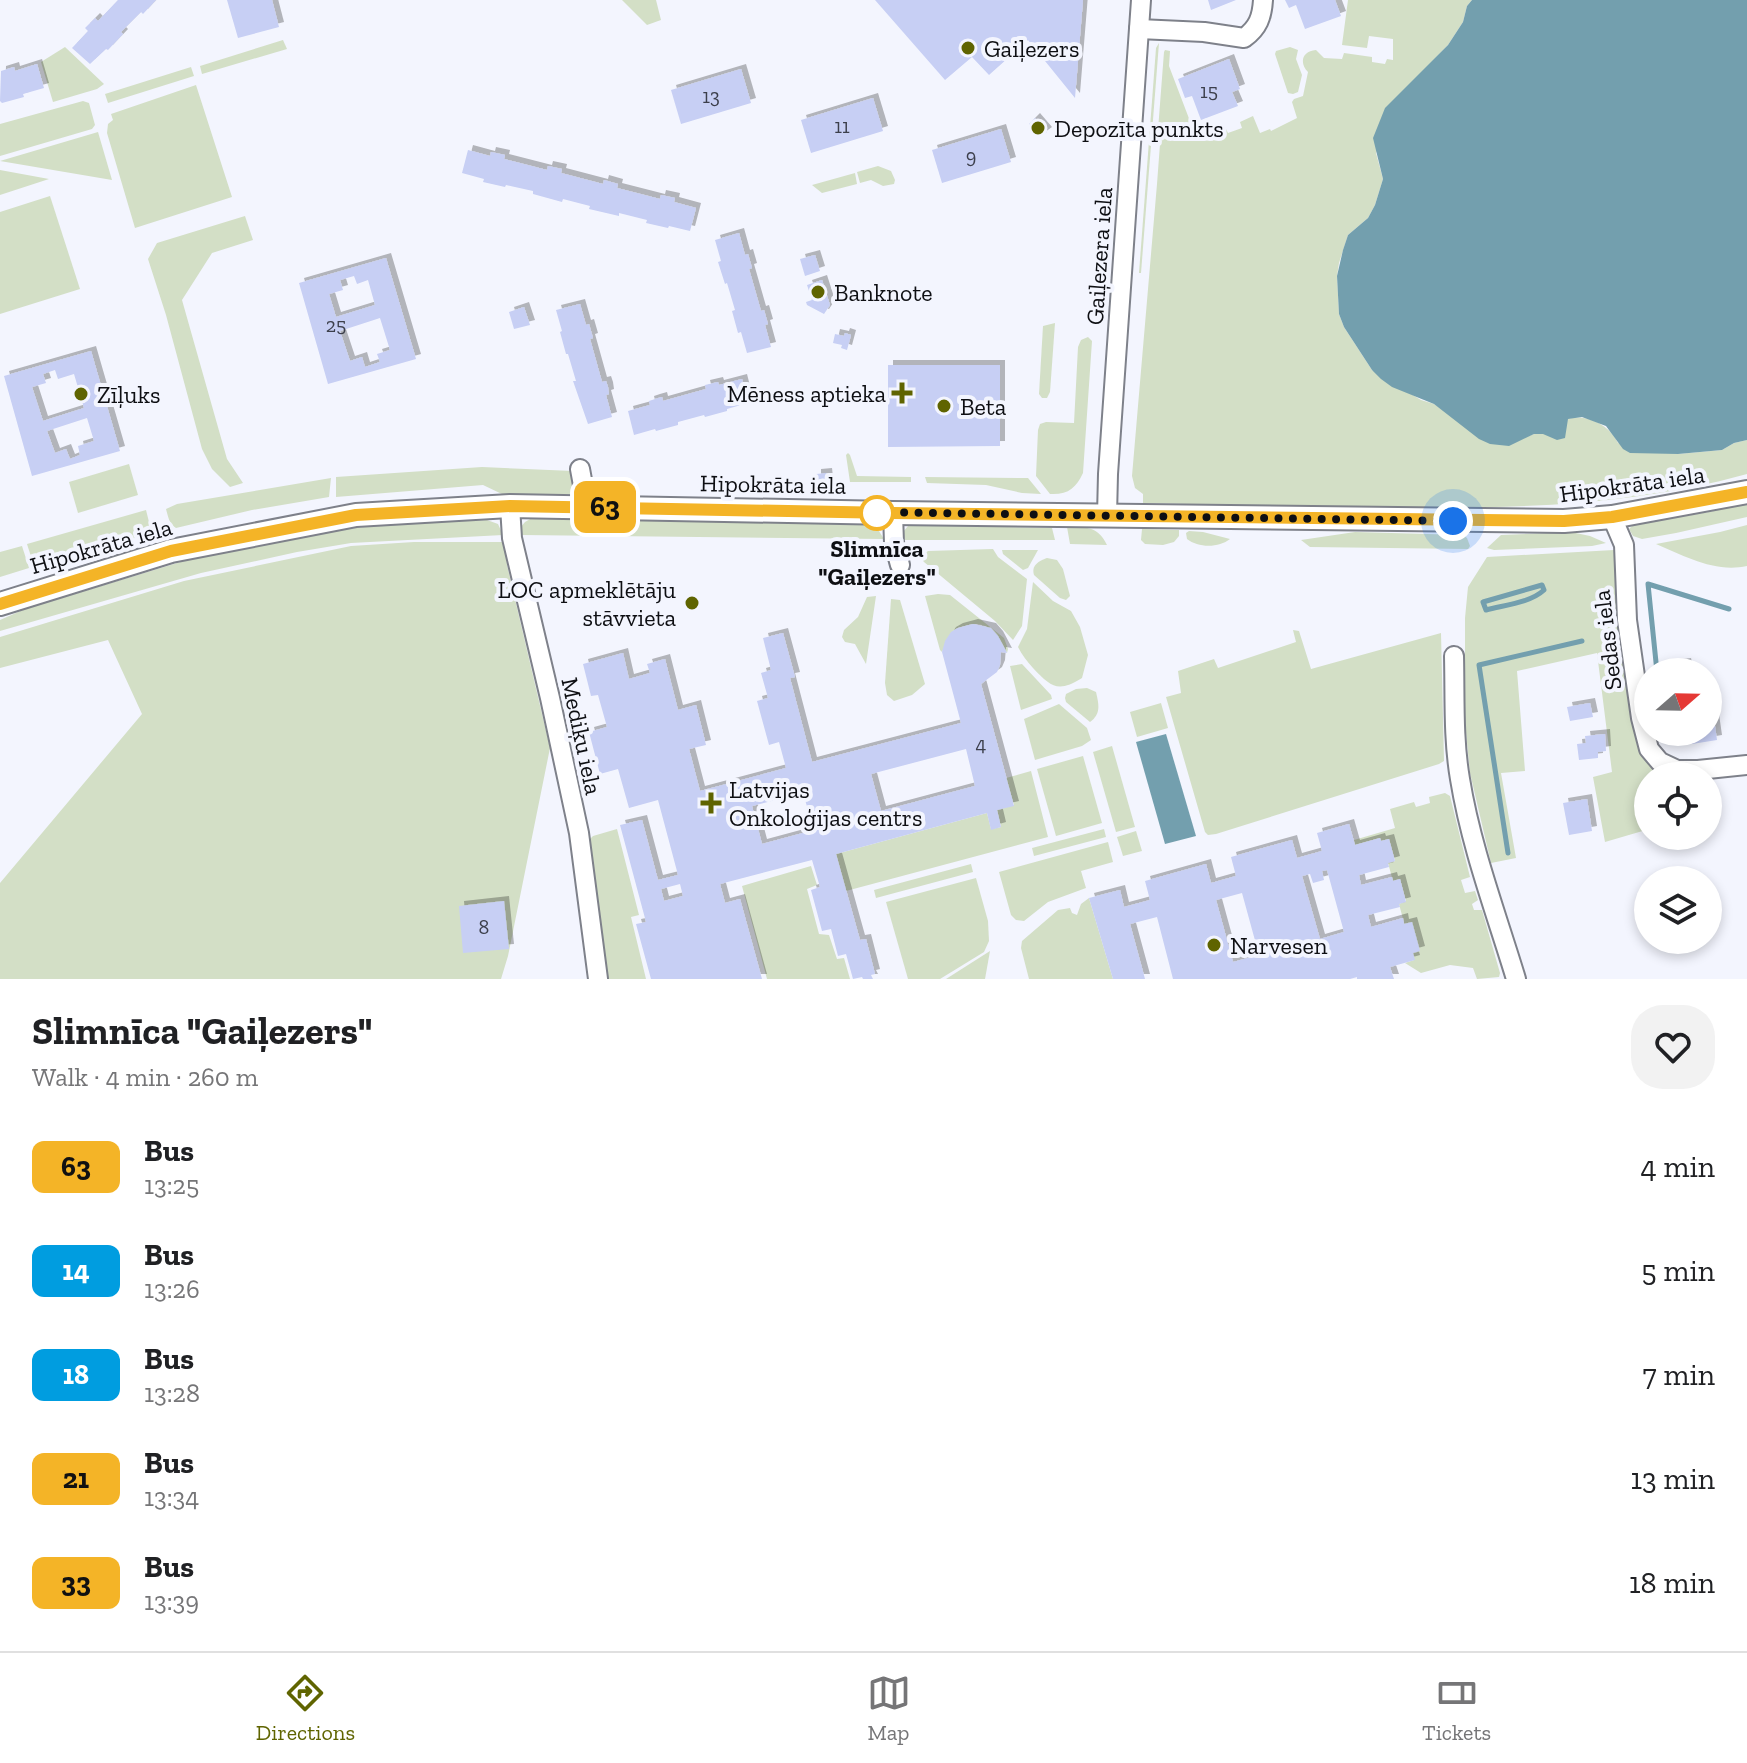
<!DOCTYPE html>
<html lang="en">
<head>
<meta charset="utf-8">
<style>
  :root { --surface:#fff; --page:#f2f2f2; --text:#202124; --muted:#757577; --line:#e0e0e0; --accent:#5f6400 }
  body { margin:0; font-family:"Zilla Slab",serif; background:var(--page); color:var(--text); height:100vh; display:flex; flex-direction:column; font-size:30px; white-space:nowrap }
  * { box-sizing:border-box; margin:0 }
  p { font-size:26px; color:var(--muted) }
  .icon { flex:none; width:44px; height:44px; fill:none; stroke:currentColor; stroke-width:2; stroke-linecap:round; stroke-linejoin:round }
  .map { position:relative; height:979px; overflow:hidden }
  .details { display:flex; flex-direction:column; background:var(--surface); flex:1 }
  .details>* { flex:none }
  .badge { padding:0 16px; border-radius:12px; font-size:28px; line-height:52px }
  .needle { width:52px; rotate:70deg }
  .fabs { position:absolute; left:1634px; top:658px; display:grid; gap:16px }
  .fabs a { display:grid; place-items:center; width:88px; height:88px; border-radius:50%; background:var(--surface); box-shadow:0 4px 12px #0003; font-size:40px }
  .you { position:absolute; width:40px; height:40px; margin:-20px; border:6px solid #fff; border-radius:50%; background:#1a73e8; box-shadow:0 0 0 12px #1a73e833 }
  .map>.badge { position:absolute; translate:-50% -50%; box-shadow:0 0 0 4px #fff }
  .round { display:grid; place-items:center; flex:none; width:84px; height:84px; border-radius:32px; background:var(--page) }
  .headline { display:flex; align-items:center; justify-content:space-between; height:136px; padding:0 32px }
  h1 { font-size:38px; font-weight:800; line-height:60px }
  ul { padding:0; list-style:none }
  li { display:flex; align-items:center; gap:24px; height:104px; padding:0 32px }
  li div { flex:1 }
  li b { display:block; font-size:30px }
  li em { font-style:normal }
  li .badge { min-width:88px; font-weight:700; text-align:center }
  .tab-bar { display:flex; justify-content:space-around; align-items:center; height:112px; border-top:2px solid var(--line); background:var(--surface); font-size:22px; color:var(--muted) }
  .tab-bar a { display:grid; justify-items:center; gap:4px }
  .tab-bar .on { color:var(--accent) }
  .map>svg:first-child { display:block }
</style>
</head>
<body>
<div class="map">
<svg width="1747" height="979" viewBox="0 0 1747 979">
  <defs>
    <filter id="shadow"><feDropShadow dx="5" dy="-5" stdDeviation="0" flood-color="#0004"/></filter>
  </defs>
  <rect width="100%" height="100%" fill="#f3f5fe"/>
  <g fill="#d3dfc6">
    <path d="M622 0H656L661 20 647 25Z"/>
    <path d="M1348 0H1472L1467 6 1463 22 1448 45 1422 72 1376 153 1383 179 1375 205 1368 218 1348 235 1339 263 1337 276 1339 314 1344 327 1372 370 1421 400 1434 404 1446 412 1523 438 1534 434 1565 429 1567 419C1586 413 1610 425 1618 443L1678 454 1722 450 1734 443 1747 440V474C1628 507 1508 509 1386 507 1305 506 1224 505 1143 503V494L1135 488 1132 476 1157 184 1160 144 1157 143 1164 52 1165 50 1170 51 1169 66 1193 129 1205 130 1206 132 1212 133 1226 129 1228 133 1242 128 1240 122 1253 116 1260 133 1270 129 1271 131 1297 118 1292 102 1294 99 1303 96 1308 72C1299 63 1302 51 1316 50L1324 58 1342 59 1344 53 1372 57V62L1385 64 1387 59 1393 60V39L1369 36 1367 48 1342 45Z"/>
    <path d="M283 40 287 49 202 74 200 66Z"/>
    <path d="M1159 43 1141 273H1139L1156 48Z"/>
    <path d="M65 47 104 84 97 89 53 102 41 62Z"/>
    <path d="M1290 47 1298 50 1296 59 1302 75 1298 92 1293 94 1288 93 1275 54 1276 51Z"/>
    <path d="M191 67 194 76 108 103 105 94Z"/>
    <path d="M196 85 232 197 135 228 107 133 108 124 113 120 111 114Z"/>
    <path d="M83 101 89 103 95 125 92 129 0 156V124Z"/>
    <path d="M98 132 112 180 0 161Z"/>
    <path d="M878 166 891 171 895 180 894 184 883 186 871 180 860 183 857 172Z"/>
    <path d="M0 170 49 179 0 195Z"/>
    <path d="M855 173 857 184 822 193 812 185Z"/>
    <path d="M50 196 80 289 0 314V212Z"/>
    <path d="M245 216 253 240 212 253 182 300 227 459 243 483 230 487 212 469 202 449 166 315 148 259 157 243Z"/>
    <path d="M1055 323 1050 392 1047 398H1042L1039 394 1043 326Z"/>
    <path d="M1088 337 1092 341 1083 473C1076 488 1068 495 1050 494L1036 476 1038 430 1040 424 1046 422 1074 423 1078 347 1081 340Z"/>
    <path d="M848 453 850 455 857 476 911 477V482H850L846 455Z"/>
    <path d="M129 464 138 495 78 513 69 482Z"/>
    <path d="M482 467 573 471 576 491 571 494 504 495 483 485 336 497V477Z"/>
    <path d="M925 477 1028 478 1041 494 1022 493 986 485 927 483Z"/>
    <path d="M331 478 329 497 252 510 176 528C169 524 168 516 166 509L177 504Z"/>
    <path d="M1747 503V517L1676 533 1642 539 1633 536 1629 529 1633 525 1709 512Z"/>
    <path d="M146 510 151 530 149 534 34 566 27 544Z"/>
    <path d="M532 518 868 524 877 528 884 539 522 535 520 528 525 522Z"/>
    <path d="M487 520 498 524 503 535 351 543 297 552 201 573 0 631V620L25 609 197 557 313 533 380 525Z"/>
    <path d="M912 525 1052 528 1055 540H905L903 532 908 526Z"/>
    <path d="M1747 525V566C1714 573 1685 556 1656 544L1720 532Z"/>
    <path d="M1067 527C1086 527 1098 526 1107 545L1070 544Z"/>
    <path d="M1142 529 1179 530V536L1174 542 1163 545 1145 544 1141 540Z"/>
    <path d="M1189 531 1203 532 1230 539C1219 548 1198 548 1187 539L1186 533Z"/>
    <path d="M1355 532 1463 535 1467 538 1470 546 1468 549 1310 547 1301 540Z"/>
    <path d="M1571 532 1590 536 1606 543 1592 546 1494 550 1487 548 1501 535Z"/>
    <path d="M414 542H505L507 565 550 748 508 956 501 979H0V883L142 714 108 640 0 668V637L184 581 351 546Z"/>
    <path d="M22 546 29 568 0 577V552Z"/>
    <path d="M993 549 998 557 1027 579 1022 626 1013 640 995 621 924 562 920 557 928 551Z"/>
    <path d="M1002 550H1038L1028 568 1023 570 1003 554Z"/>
    <path d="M1614 550 1630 701 1641 749 1683 776H1648V823L1646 830 1605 842 1593 777 1612 772 1597 653 1517 671 1525 771 1501 773 1516 858 1491 863 1470 773 1465 722V618L1468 587 1487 557Z"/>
    <path d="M1047 558 1057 560 1063 569 1070 596 1066 600 1060 598 1034 575C1031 565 1039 561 1047 558Z"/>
    <path d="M1033 582 1053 601 1071 611 1080 627 1088 655 1082 678C1058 693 1051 687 1033 668 1027 661 1022 655 1018 647L1027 629Z"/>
    <path d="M938 594 950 595 1004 638 1008 649 1007 653C999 636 989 620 968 625 961 627 954 628 951 634 947 639 945 646 942 652L940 650 925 596Z"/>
    <path d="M876 596 866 664 855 644 845 642 842 637 844 630 858 617 867 597Z"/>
    <path d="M891 599 900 600 925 684 912 695 894 701 887 695 885 683Z"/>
    <path d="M1293 630 1299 631 1311 669 1441 633 1444 761 1439 764 1216 834 1208 835 1205 832 1166 697 1181 693 1178 671 1214 659 1218 668 1296 642Z"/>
    <path d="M1022 664 1051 695 1052 699 1021 710 1010 666Z"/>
    <path d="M1087 688 1096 692C1099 705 1101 714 1090 722L1066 702 1065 698 1066 694 1076 689Z"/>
    <path d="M1161 703 1168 728 1137 737 1130 712Z"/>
    <path d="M1059 704 1087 728 1091 740 1082 746 1035 760 1024 719Z"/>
    <path d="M1112 746 1135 827 1116 832 1093 752Z"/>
    <path d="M1083 756 1102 823 1056 836 1037 769Z"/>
    <path d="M1031 771 1048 837 846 891 836 854 987 813 991 829 1001 827 997 810 1014 805 1006 778Z"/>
    <path d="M1445 793 1450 796 1470 877 1461 880 1465 893 1475 891 1478 900 1472 904 1474 910H1482L1500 973 1499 977 1477 979 1473 968 1450 965 1421 973 1405 963 1414 960 1399 904 1406 901 1400 879 1393 881 1388 863 1395 861 1389 839 1381 841 1380 838 1355 845 1354 840 1395 828 1390 809 1414 802 1416 807 1430 803 1429 797Z"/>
    <path d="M617 829 639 915 631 917 646 979H602L587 842 593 836Z"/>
    <path d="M1104 829 1106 837 1034 856 1032 848Z"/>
    <path d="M1136 831 1142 851 1123 856 1117 837Z"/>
    <path d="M1108 842 1113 862 1081 871 1086 888 1048 902 1024 921 1016 920 1011 915 999 872Z"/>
    <path d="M971 864 973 872 876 898 874 890Z"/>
    <path d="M811 866 817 885 807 889 819 934 829 935 837 959 844 958 850 979H767L742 886Z"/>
    <path d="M976 878 988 921 989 941 984 952 940 979H908L886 902Z"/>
    <path d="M1089 898 1113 979H1029L1021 948 1022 941 1058 910 1070 908 1072 913 1077 915 1081 904Z"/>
    <path d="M990 951 985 979H946Z"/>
  </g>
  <g fill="#739fae">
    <path d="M1472 0H1747V440L1734 443 1722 450 1678 454 1630 453 1623 449 1606 426 1582 417 1568 419 1565 438 1557 440 1543 434H1534L1509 446 1490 444 1479 439 1434 404 1392 387 1381 379 1372 370 1344 327 1339 314 1337 276 1343 250 1348 235 1368 218 1375 205 1383 179 1373 138 1385 108 1448 45 1463 22 1467 6Z"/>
    <path d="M1166 734 1196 836 1165 844 1136 742Z"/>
  </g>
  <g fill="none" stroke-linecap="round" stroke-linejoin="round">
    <g stroke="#739fae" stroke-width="5">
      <path d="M1542 585 1544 590C1530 603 1504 605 1486 610L1483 602Z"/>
      <path d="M1657 672 1648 584 1729 609"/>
      <path d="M1508 853 1479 665 1582 641"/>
    </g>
  </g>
  <g fill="#c7cff4" fill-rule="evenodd" filter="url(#shadow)">
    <path d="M118 0H156L143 14 141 12 121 32 123 34 108 50 106 49 90 64 72 48 88 31 85 28 95 18 98 21Z"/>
    <path d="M227 0H272L279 27 238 38Z"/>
    <path d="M875 0H1083L1075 98 1028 40 989 75 972 57 945 80Z"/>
    <path d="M1208 0H1236L1211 10Z"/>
    <path d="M1285 0H1335L1341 16 1305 29 1296 5 1289 8Z"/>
    <path d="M1229 59 1240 89 1232 92 1238 106 1201 120 1192 96 1185 98 1178 79Z"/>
    <path d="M37 64 44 88 23 94 24 97 2 103 0 101 1 71 14 67 15 71Z"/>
    <path d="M741 69 751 103 681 124 671 90Z"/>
    <path d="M873 98 883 131 811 153 801 120Z"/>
    <path d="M1035 118 1047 132 1040 137 1029 124Z"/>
    <path d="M1001 129 1011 162 942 183 932 150Z"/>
    <path d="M468 150 490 156 491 152 505 155 504 159 547 170 548 166 562 169 561 173 603 184 604 180 618 184 617 188 660 199 661 195 675 198 674 202 696 208 690 231 669 226 668 228 646 223 647 220 619 213V216L589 209 590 206 563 199 562 202 533 194V191L506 185 505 187 483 182 484 179 462 173Z"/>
    <path d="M739 233 745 255 748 254 752 268 749 269 761 311 764 310 768 324 765 325 771 347 747 353 741 332 738 333 732 311 735 310 727 283 725 284 718 262 721 261 715 240Z"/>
    <path d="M815 255 820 271 805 276 800 259Z"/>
    <path d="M386 258 416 359 328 384 299 283ZM354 276 357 284 368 280 375 305 336 317 329 294 343 290 340 280ZM380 318 390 350 377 354 380 362 365 367 362 357 350 361 340 331Z"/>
    <path d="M822 280 830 305 824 314 807 305 806 302 812 300 807 285Z"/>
    <path d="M580 304 586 325 589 324 593 338 590 339 602 382 606 381 608 387 609 394 606 395 612 417 588 424 573 381H576L568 354H566L560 332 562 331 556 310Z"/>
    <path d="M524 307 530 325 514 329 509 312Z"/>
    <path d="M845 333 851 335 847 350 841 348 842 345 833 343 835 334 844 336Z"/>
    <path d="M91 351 120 451 32 476 4 376ZM55 370 58 379 74 374 84 408 43 421 32 387 46 383 43 374ZM87 418 94 441 78 446 80 455 70 459 66 449 55 453 47 431Z"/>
    <path d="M888 365H1000V446L888 447Z"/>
    <path d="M742 379 748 403 727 409V411L705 417 704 415 678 422V425L656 431 655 429 634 435 628 411 650 405 649 401 655 399 662 397 663 401 706 389 705 385 718 382 719 385Z"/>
    <path d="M827 473 828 482 816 483V474Z"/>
    <path d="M973 624 991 628 998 636 1007 653 1001 652 1000 665 997 672 981 684 1014 806 997 810 1001 827 991 830 987 813 836 854 860 940 866 939 875 974 871 975 873 979H863L862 977 853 979 846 954 838 956 831 929 822 931 811 890 820 887 812 860 720 884 725 903 740 899 762 979H651L636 924 646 922 620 825 642 820 658 880 678 875 658 800 629 808 618 769 600 774 589 732 607 727 598 695 591 696 583 664 623 653 629 679 650 673 647 664 665 659 678 710 696 705 706 745 689 749 700 791 786 768 779 742 769 745 757 701 768 698 761 673 771 670 763 638 783 633 795 677 790 678 812 762 961 723 942 652 945 641 951 632 958 628ZM966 749 975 786 881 811 871 774ZM803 793 814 830 762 844 752 806ZM680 884 683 896 664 901 661 889Z"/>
    <path d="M1686 663 1688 672H1672L1670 665Z"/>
    <path d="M1590 703 1593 717 1570 721 1567 707Z"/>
    <path d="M1708 719H1714L1717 740 1692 744 1691 732H1708Z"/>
    <path d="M1605 734 1606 751 1598 752V758L1579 760 1577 744 1586 743 1585 736Z"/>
    <path d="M1587 799 1592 831 1569 835 1563 803Z"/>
    <path d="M1349 824 1355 845 1380 838 1381 841 1389 839 1395 861 1388 863 1389 867 1359 875 1361 885 1392 877 1393 881 1400 879 1406 902 1399 904 1400 907 1368 915 1371 927 1403 918 1404 924 1412 922 1420 951 1413 953 1415 960 1390 967 1394 979H1357V977L1350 979H1173L1157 917 1130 924 1145 979H1113L1089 898 1120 890 1124 907 1150 900 1145 881 1206 864 1211 883 1236 876 1231 857 1292 840 1297 858 1322 851 1317 833ZM1327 870 1344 932 1320 939 1302 876 1310 874 1313 883 1324 880 1322 871ZM1242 893 1259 955 1233 962 1216 900Z"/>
    <path d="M504 901 509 949 463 953 459 906Z"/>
  </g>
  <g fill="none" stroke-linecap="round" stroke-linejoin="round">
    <defs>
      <g id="minor">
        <path d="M1139 29 1204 32 1244 38C1258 28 1262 17 1263 0"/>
        <path d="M580 469 587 507"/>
        <path d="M510 506 512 538 550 698 579 833 598 979"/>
        <path d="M893 513 894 543 900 565"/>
        <path d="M1107 516 1108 474 1141 0"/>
        <path d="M1612 517 1624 545 1627 620 1641 718 1649 749 1660 762 1677 770H1698L1747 765"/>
        <path d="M1454 656C1455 697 1453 738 1460 779 1471 847 1496 913 1516 979"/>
      </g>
      <path id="tertiary" d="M0 604 171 551 356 515 510 506 893 513 1564 521 1612 517 1747 492"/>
    </defs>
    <use href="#minor" stroke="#7e818a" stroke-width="22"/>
    <use href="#tertiary" stroke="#7e818a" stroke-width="26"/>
    <use href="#minor" stroke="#fff" stroke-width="18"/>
    <use href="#tertiary" stroke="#fff" stroke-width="22"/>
  </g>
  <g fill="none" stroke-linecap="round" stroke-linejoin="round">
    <defs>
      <path id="line" d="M0 604 171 551 356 515 510 506 893 513 1564 521 1612 517 1747 492"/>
    </defs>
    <use href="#line" stroke="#fff" stroke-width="18"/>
    <use href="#line" stroke="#f4b427" stroke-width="12"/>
    <path stroke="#0e0f13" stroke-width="8" stroke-dasharray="0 14.4" d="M877 513 869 512 1453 521"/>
  </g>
  <g fill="#5f6400" stroke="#f3f5fe" stroke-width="3">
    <circle cx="968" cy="48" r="8"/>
    <circle cx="1038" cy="128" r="8"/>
    <circle cx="818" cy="292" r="8"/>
    <path d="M898 381h8v8h8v8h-8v8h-8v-8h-8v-8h8z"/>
    <circle cx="81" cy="394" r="8"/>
    <circle cx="944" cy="406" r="8"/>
    <circle cx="692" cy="603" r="8"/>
    <path d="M707 791h8v8h8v8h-8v8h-8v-8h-8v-8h8z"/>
    <circle cx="1214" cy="945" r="8"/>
  </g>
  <circle fill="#fff" stroke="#f4b427" stroke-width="4" cx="877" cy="513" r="16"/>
  <g text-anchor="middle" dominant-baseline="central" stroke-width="8" stroke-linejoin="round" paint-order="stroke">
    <g font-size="20" fill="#3c3f4b">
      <text x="1209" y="91">15</text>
      <text x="711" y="96">13</text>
      <text x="842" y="126">11</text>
      <text x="971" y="156">9</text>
      <text x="336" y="325">25</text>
      <text x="981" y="744">4</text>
      <text x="484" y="927">8</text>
    </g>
    <g font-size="24" fill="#0e0f13" stroke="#f3f5fe" text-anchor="start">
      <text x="984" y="48">Gaiļezers</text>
      <text x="1054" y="128">Depozīta punkts</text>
      <text x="834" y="292">Banknote</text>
      <text x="886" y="393" text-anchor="end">Mēness aptieka</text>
      <text x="97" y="394">Zīļuks</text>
      <text x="960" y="406">Beta</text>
      <text x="676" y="589" text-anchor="end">LOC apmeklētāju<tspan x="676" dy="28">stāvvieta</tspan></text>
      <text x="729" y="789">Latvijas<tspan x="729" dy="28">Onkoloģijas centrs</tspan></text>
      <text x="1230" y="945">Narvesen</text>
    </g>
    <g font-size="24" fill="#0e0f13" stroke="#f3f5fe">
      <text transform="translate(1099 256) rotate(-86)">Gaiļezera iela</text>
      <text transform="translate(773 484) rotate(1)">Hipokrāta iela</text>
      <text transform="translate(1632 484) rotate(-8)">Hipokrāta iela</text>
      <text transform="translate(101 546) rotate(-16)">Hipokrāta iela</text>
      <text transform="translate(1607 640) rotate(-97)">Sedas iela</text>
      <text transform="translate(582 736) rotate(78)">Mediķu iela</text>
    </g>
    <g font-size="24" font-weight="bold" fill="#0e0f13" stroke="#f3f5fe">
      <text x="877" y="548">Slimnīca<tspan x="877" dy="28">"Gaiļezers"</tspan></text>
    </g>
  </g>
</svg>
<div class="fabs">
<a><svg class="needle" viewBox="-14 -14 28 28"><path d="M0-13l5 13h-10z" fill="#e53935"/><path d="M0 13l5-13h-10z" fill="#757577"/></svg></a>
<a><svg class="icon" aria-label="locate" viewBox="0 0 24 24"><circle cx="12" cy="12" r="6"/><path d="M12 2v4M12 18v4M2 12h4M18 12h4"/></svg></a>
<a><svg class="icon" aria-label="layers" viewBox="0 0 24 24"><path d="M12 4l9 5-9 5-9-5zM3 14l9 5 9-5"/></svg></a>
</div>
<div class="you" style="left:1453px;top:521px"></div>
<b class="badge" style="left:605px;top:507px;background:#f4b427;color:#111">63</b>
</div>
<section class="details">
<div class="headline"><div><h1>Slimnīca &quot;Gaiļezers&quot;</h1><p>Walk · 4 min · 260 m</p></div><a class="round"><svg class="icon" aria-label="heart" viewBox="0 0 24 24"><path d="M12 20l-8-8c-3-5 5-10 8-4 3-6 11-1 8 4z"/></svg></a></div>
<ul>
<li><span class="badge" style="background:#f4b427;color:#111">63</span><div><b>Bus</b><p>13:25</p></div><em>4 min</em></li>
<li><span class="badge" style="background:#009de0;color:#fff">14</span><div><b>Bus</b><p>13:26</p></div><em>5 min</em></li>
<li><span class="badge" style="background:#009de0;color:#fff">18</span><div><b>Bus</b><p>13:28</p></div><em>7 min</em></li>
<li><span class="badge" style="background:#f4b427;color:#111">21</span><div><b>Bus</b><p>13:34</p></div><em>13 min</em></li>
<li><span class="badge" style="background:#f4b427;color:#111">33</span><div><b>Bus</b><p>13:39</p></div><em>18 min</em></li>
</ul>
</section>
<nav class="tab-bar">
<a class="on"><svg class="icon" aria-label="directions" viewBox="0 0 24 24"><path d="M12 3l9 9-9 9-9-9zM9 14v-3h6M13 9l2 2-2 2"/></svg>Directions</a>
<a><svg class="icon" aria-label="map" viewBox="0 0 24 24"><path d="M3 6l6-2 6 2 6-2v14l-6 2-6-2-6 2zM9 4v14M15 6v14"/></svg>Map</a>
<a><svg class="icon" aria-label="tickets" viewBox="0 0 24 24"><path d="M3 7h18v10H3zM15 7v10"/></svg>Tickets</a>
</nav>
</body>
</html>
